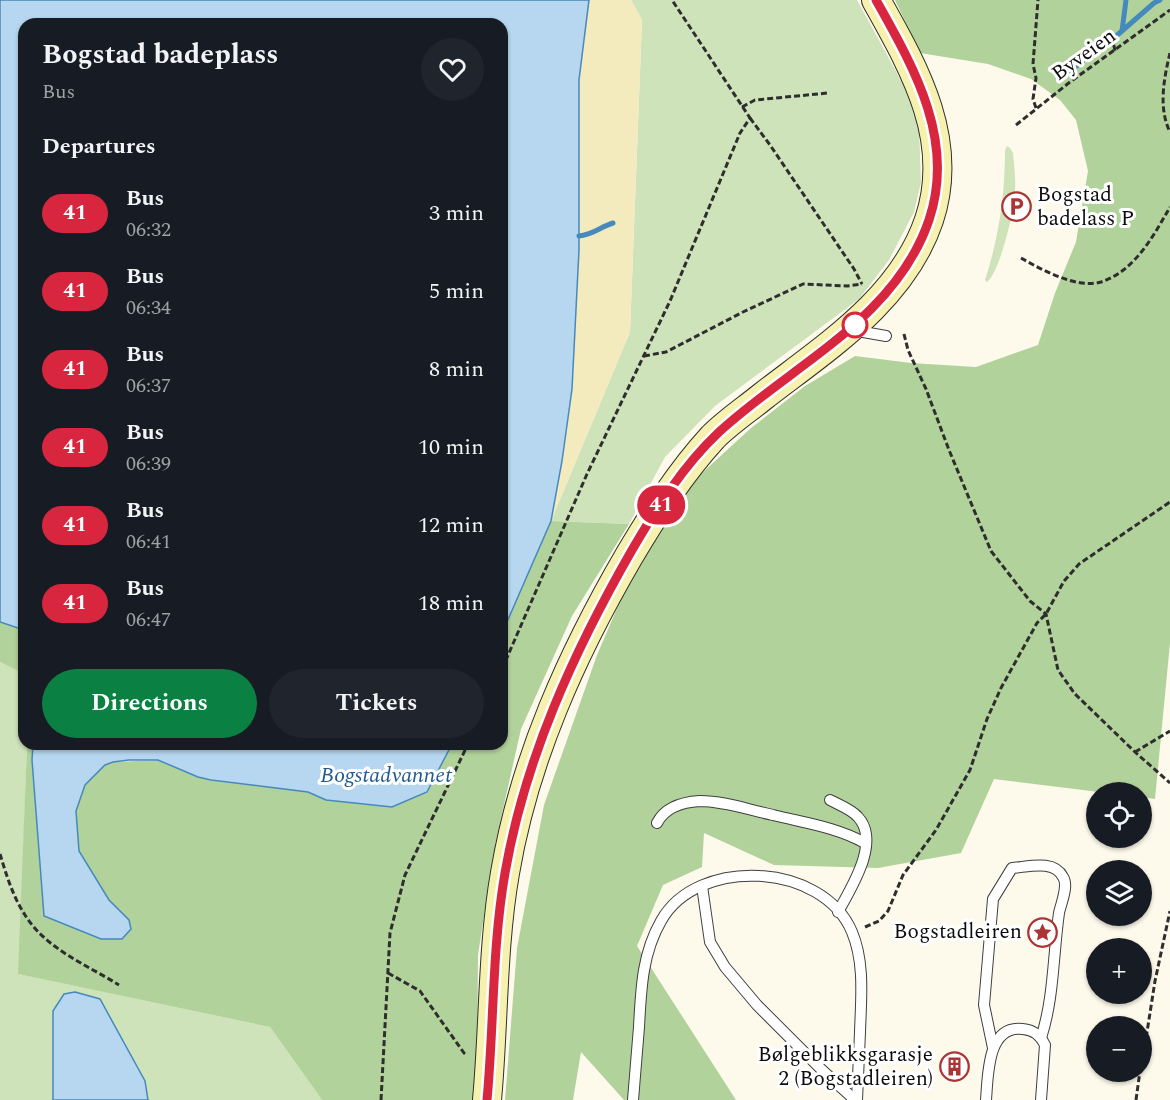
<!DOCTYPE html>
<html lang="en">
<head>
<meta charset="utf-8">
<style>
  :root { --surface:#171b24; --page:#20242c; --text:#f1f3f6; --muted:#9ea1a6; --accent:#0b8043 }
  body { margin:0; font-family:Spectral,serif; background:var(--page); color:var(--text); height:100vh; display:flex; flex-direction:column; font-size:22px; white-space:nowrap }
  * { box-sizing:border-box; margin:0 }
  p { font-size:20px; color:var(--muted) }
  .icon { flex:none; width:33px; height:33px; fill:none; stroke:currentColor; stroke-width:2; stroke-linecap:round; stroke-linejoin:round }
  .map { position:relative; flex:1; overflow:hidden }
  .drawer { position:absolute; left:18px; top:18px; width:490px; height:732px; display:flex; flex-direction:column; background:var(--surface); border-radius:18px; box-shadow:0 2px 4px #0004 }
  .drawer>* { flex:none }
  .badge { padding:0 12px; border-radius:20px; font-size:21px; line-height:39px }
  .buttons { position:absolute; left:1086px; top:782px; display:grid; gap:12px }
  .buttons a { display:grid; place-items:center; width:66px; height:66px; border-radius:50%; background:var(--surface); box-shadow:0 2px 4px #0004; font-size:30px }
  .map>.badge { position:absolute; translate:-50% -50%; box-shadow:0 0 0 3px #fff }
  h2 { padding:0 24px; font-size:22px; line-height:54px }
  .round { display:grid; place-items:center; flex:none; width:63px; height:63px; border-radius:32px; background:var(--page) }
  .summary { display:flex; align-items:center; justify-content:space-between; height:102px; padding:0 24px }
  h1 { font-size:28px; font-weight:700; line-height:45px }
  .action { display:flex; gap:12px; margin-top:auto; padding:12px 24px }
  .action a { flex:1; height:69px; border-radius:36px; background:var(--accent); color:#fff; font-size:24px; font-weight:700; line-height:69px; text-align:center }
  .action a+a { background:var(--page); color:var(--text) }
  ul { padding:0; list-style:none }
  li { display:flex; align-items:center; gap:18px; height:78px; padding:0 24px }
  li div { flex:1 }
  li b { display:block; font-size:22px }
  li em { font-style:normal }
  li .badge { min-width:66px; font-weight:700; text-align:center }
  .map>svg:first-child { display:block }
</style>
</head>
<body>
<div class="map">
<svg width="1170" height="1100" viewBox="0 0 1170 1100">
  <rect width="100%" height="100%" fill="#fdfaec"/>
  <g fill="#cee3ba">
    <path d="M631 0H857L904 86 919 128 921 182 914 212 889 260 859 299 715 406 665 457 629 524 551 521 630 332 642 20Z"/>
    <path d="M1007 146 1010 148 1013 153C1014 165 1016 178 1015 190 1015 209 1000 272 987 282L985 280C999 237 1005 195 1005 150Z"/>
    <path d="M0 662 24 674V744H27L26 766 28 772 26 773 19 974 270 1027 322 1100H0Z"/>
  </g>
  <g fill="#b2d29b">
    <path d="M895 0H1170V643L1155 799 1142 797V792H1099L994 779 961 853 878 868 774 865 704 833 702 867 663 885 637 946 736 1100H624L581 1052 573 1100H505L517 948 544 805 597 655 654 522 689 485 751 428 805 386 855 356 911 363 976 367 1038 345 1055 293 1076 242 1088 171 1076 120 1060 100 1031 79 988 64 920 53Z"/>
    <path d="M551 521 629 524 572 616 521 729 495 845 478 955 477 1100H322L270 1027 18 974 27 744H33L32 760 44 916 129 920 109 900 79 851 76 831V811L85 785 105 765 113 762 158 760 198 777 308 792 326 800 344 801 413 797 427 792 452 744H502L503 631Z"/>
    <path d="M0 622 24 630V674L0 662Z"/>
  </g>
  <path fill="#f3eabe" d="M589 0H631L642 20 630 332 551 521 562 461 572 389 579 250V80Z"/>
  <g fill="#b6d7ef" stroke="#4689bd" stroke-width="1.5">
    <path d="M0 0H589L579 80V250L572 389 562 461 551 521 503 631 502 24H24V630L0 622Z"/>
    <path d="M33 744H452L427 792 392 807 326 800 308 792 211 780 198 777 158 760H129L113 762 105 765 85 785 76 811 79 851 109 900 129 920 131 929 122 939H101L44 916 32 760Z"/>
    <path d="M75 992 100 999 145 1081 148 1100H53V1011L64 994Z"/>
  </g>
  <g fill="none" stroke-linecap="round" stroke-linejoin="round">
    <g stroke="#4689bd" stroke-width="5">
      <path d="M1122 31 1126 0"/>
      <path d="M1061 79 1093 52 1107 44 1154 3 1160 0"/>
      <path d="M579 236C593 235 600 227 613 223"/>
    </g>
    <defs>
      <g id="lane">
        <path d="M852 330 886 336"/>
        <path d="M830 800C839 805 851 809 858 817 881 842 851 888 838 912"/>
        <path d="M657 823C665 807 683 802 700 801 724 801 749 810 773 815 805 823 836 827 865 843"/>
        <path d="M702 886 710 942 725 967 757 1005 823 1071 855 1100"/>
        <path d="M993 1048 984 1005 993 899 1012 868C1028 867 1054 859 1063 877 1069 886 1061 903 1059 913 1053 955 1054 998 1041 1038"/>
        <path d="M633 1100C635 1076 637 1051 639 1027 641 990 642 954 661 921 697 856 823 862 852 932 865 963 861 999 860 1032 859 1054 858 1077 857 1100"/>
        <path d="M986 1100C988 1076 987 1024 1023 1029 1034 1030 1040 1035 1045 1045L1041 1100"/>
      </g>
      <path id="secondary" d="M487 1100C494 1025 492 947 505 873 524 760 572 654 629 556 654 514 680 473 713 437 728 422 746 410 762 397 825 348 902 300 929 220 956 140 914 68 876 0"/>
    </defs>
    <use href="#lane" stroke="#3f3f3f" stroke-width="12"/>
    <use href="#secondary" stroke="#2e2e2e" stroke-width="30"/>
    <g stroke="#2e2e2e" stroke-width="3" stroke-dasharray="6 3" stroke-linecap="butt">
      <path d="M1112 36 1115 51"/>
      <path d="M1170 53C1164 78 1158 108 1170 132"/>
      <path d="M742 107 755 100 828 93"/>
      <path d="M1036 108 1033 99 1036 78 1033 64 1038 0"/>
      <path d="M750 118 770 145 854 269 862 284"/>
      <path d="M1016 125 1070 82 1170 10"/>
      <path d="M1021 258C1042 270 1077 289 1101 282 1135 271 1154 235 1170 207"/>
      <path d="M904 334 908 350 926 389 949 450 991 551 1030 601 1046 614 1058 670 1075 694 1135 752 1170 783"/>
      <path d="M644 356 666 352 743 312 803 284 847 286 862 284"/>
      <path d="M502 669 587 474 670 301 740 133 750 118 672 0"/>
      <path d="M1135 752 1170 731"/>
      <path d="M0 854C6 874 13 897 25 915 46 949 87 965 119 985"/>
      <path d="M865 927 879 921 888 911 903 875 936 830 970 770 987 719 1001 688 1037 623 1046 614 1064 581 1079 564 1170 502"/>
      <path d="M388 973 420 991 464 1053 467 1055"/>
      <path d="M1142 1064 1155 981 1170 911"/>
      <path d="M381 1100 390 933 405 875 468 744"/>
      <path d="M1136 1100 1140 1071"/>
    </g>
    <use href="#lane" stroke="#fff" stroke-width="10"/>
    <use href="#secondary" stroke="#f6f1ae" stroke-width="28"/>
  </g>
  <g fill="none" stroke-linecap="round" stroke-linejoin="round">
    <defs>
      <path id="line" d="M487 1100C494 1025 492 947 505 873 525 758 574 651 632 550 656 509 683 466 718 433 790 366 895 320 929 220 956 140 914 68 876 0"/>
    </defs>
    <use href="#line" stroke="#fff" stroke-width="14"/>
    <use href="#line" stroke="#d7263d" stroke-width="9"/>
  </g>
  <defs>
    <symbol id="parking-ring" viewBox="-11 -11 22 22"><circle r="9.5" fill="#fff" stroke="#ac3434" stroke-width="1.5"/><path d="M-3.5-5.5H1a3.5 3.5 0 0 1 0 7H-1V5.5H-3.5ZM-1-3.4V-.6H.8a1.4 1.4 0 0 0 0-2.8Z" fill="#ac3434"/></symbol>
    <symbol id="sight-ring" viewBox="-11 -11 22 22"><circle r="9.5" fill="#fff" stroke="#ac3434" stroke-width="1.5"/><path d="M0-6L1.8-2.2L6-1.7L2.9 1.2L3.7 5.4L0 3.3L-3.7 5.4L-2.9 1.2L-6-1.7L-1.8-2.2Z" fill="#ac3434"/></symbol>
    <symbol id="building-ring" viewBox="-11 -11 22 22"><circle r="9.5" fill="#fff" stroke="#ac3434" stroke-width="1.5"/><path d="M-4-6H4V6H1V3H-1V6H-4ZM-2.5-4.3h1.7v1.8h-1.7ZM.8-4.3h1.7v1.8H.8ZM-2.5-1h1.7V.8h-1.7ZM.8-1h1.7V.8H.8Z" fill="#ac3434"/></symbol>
  </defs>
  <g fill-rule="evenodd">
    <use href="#parking-ring" x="1000" y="190" width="33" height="33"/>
    <use href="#sight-ring" x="1026" y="916" width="33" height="33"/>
    <use href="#building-ring" x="938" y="1050" width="33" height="33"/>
  </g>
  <circle fill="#fff" stroke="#d7263d" stroke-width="3" cx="855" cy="325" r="12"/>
  <g text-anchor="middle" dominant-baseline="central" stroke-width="6" stroke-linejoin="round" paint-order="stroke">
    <g font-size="21" fill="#0c0c0c" stroke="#fff">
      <text transform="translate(1084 55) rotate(-36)">Byveien</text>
    </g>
    <g font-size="21" fill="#0c0c0c" stroke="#fff" text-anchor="end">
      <text x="1037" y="195" text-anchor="start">Bogstad<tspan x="1037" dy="24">badelass P</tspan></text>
      <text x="1022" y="932">Bogstadleiren</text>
      <text x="933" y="1055">Bølgeblikksgarasje<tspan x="933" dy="24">2 (Bogstadleiren)</tspan></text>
    </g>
    <g font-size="22" font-style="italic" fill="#235b8f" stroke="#fff">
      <text x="386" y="775">Bogstadvannet</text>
    </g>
  </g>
</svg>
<div class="buttons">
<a><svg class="icon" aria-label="locate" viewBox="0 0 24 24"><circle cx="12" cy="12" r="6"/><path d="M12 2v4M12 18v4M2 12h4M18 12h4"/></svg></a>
<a><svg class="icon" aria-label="layers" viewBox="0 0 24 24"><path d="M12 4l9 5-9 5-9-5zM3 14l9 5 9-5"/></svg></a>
<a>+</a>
<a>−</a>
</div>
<b class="badge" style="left:661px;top:505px;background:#d7263d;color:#fff">41</b>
<section class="drawer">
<div class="summary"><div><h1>Bogstad badeplass</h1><p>Bus</p></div><a class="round"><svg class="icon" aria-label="heart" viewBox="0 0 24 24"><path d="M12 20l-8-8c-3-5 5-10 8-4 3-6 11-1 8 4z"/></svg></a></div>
<h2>Departures</h2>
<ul>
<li><span class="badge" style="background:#d7263d;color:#fff">41</span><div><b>Bus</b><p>06:32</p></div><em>3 min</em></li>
<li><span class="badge" style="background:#d7263d;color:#fff">41</span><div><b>Bus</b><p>06:34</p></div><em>5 min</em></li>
<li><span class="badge" style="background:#d7263d;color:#fff">41</span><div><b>Bus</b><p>06:37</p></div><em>8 min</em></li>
<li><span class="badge" style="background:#d7263d;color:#fff">41</span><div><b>Bus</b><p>06:39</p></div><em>10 min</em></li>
<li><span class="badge" style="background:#d7263d;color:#fff">41</span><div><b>Bus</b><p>06:41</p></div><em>12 min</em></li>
<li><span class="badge" style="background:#d7263d;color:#fff">41</span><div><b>Bus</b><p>06:47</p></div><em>18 min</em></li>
</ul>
<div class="action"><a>Directions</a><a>Tickets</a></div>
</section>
</div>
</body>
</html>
